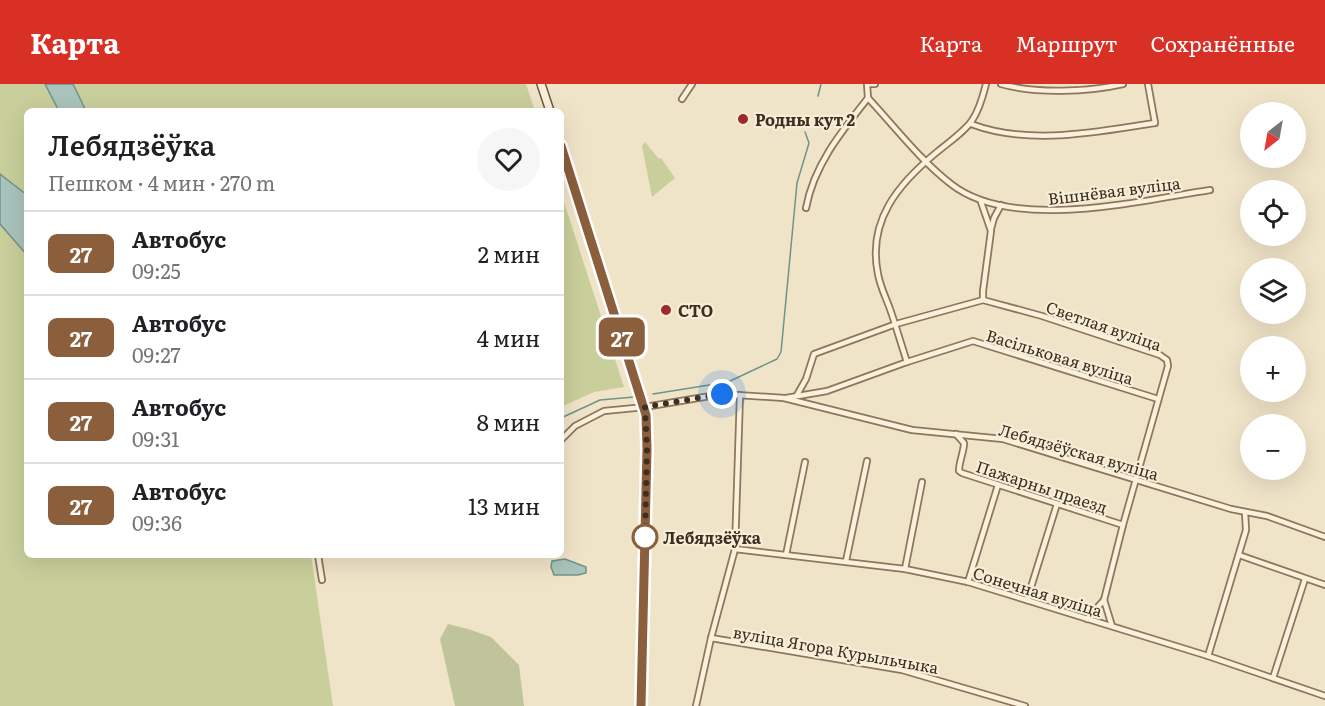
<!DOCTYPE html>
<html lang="ru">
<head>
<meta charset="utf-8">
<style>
  :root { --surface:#fff; --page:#f6f6f6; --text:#202124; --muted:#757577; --line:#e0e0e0; --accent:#d93025 }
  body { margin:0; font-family:Literata,serif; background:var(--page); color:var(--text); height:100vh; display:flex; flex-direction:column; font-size:22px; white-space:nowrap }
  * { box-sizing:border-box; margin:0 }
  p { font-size:20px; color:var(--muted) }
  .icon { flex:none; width:33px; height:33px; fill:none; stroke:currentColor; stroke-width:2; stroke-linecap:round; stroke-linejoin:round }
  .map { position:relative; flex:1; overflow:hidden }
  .panel { position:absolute; left:24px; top:24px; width:540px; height:450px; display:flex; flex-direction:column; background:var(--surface); border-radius:9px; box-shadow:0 6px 24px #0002 }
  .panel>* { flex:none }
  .badge { padding:0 12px; border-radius:9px; font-size:21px; line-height:39px }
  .needle { width:39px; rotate:211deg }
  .buttons { position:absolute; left:1240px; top:18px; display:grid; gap:12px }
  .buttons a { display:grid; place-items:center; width:66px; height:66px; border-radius:50%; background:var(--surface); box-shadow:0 6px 24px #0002; font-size:30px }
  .you { position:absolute; width:30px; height:30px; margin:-15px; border:4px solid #fff; border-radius:50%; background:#1a73e8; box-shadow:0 0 0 9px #1a73e833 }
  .map>.badge { position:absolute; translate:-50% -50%; box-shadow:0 0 0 3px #fff }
  .round { display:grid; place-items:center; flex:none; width:63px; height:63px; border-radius:32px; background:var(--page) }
  .overview { display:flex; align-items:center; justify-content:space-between; height:102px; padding:0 24px }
  h1 { font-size:28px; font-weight:600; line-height:45px }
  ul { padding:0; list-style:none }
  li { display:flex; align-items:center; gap:18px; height:84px; padding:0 24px; border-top:2px solid var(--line) }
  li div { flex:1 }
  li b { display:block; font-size:22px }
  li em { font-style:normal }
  li .badge { min-width:66px; font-weight:700; text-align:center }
  header { display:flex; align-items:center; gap:36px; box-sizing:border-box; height:84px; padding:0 30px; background:var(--accent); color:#fff }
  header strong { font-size:28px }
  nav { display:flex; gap:33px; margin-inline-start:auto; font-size:21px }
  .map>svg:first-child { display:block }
</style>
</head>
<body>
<header>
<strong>Карта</strong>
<nav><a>Карта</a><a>Маршрут</a><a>Сохранённые</a></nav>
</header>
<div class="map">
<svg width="1325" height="622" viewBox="0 0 1325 622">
  <rect width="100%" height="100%" fill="#f0e4c8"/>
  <g fill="#c9cf9b">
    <path d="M0 0H45L59 27H27V471H311L333 622H0Z"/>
    <path d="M73 0H526L535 27H86Z"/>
    <path d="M645 58 659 75 661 74 675 94 652 113 642 62Z"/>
    <path d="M561 109 624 303 594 308 561 323Z"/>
  </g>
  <path fill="#bfc49a" d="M448 540 468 545 491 553 519 581 524 622H455L440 555Z"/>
  <g fill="#a9c4bc" stroke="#6f938a" stroke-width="1.5">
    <path d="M45 0H73L86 27H59Z"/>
    <path d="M0 90 27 111V171L0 140Z"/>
    <path d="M565 475 586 483V489L578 491H554L551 483 552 477Z"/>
  </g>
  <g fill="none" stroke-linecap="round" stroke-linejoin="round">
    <g stroke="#6f938a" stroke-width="1.5">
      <path d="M818 12 821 0"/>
      <path d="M653 310 728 298 777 275 781 268 797 99 809 59 805 48"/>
      <path d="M561 334 600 316 634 313"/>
    </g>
    <defs>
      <g id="street">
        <path d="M867 0 868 14"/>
        <path d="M869 0H875"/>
        <path d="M1001 0C1036 10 1088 8 1123 0"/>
        <path d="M868 14C895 43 920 76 951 100 1012 148 1138 117 1210 106"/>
        <path d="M682 15 692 0"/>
        <path d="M971 40C1030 62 1095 48 1155 39L1148 0"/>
        <path d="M981 118 991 147 983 207V216"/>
        <path d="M806 124C814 81 841 48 868 14"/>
        <path d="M991 145 994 134 1001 121"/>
        <path d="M907 278C901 260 896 242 890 225 886 214 880 202 878 190 867 137 898 100 937 68 968 43 976 41 986 0"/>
        <path d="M797 311 806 295 814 270 896 240 983 216 1042 232 1160 271 1167 276 1168 282 1123 441 1104 516 1087 535"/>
        <path d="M786 314 827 307 907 278 973 257 1158 315"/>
        <path d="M956 350 964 359C964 368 959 377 959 387L962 389 1123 441"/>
        <path d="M561 356 575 342 604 327 645 323 722 310 784 314 912 346 1003 355 1231 425 1267 432 1325 453"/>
        <path d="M735 465 905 485 968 498 1208 572 1325 612"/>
        <path d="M318 471 322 496"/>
        <path d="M786 471 805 378"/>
        <path d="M1239 471 1325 501"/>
        <path d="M846 477 867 377"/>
        <path d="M905 485 922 398"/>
        <path d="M968 498 998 401"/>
        <path d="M1027 516 1057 420"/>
        <path d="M1104 516 1112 542"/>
        <path d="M711 554 902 586 1025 622"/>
        <path d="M1208 572 1246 446 1245 428"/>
        <path d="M1273 594 1305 495"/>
        <path d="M696 622 711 554 735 465 740 311"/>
      </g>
      <g id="secondary">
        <path d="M541 0 550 27"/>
        <path d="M561 62 646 331 647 365 641 622"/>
      </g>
    </defs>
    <use href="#street" stroke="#8d765c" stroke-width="8"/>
    <use href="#secondary" stroke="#6f573f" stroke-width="10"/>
    <use href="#street" stroke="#faf1dc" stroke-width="4.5"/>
    <use href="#secondary" stroke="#faf1dc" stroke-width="7"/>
  </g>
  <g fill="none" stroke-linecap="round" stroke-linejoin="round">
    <defs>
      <path id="line" d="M561 62 646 331 647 365 641 622"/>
    </defs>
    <use href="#line" stroke="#fff" stroke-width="14"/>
    <use href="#line" stroke="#8b5e3c" stroke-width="9"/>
    <path stroke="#3d2e20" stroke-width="6" stroke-dasharray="0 10.8" d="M645 453 647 365 645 323 722 310"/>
  </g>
  <g fill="#9e2a2b" stroke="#f7eed8" stroke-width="2">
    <circle cx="743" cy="35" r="6"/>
    <circle cx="666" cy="226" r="6"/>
  </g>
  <circle fill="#fff" stroke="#8b5e3c" stroke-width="3" cx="645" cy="453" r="12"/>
  <g text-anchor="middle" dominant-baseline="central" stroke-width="4.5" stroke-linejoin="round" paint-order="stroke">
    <g font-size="16" font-weight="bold" fill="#3d2e20" stroke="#f7eed8" text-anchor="start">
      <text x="755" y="35">Родны кут 2</text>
      <text x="678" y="226">СТО</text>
    </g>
    <g font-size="16" fill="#3d2e20" stroke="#f7eed8">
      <text transform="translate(1114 106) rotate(-7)">Вішнёвая вуліца</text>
      <text transform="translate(1104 241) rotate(19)">Светлая вуліца</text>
      <text transform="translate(1060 272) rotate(17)">Васільковая вуліца</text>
      <text transform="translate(1079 367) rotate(16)">Лебядзёўская вуліца</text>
      <text transform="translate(1042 402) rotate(18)">Пажарны праезд</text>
      <text transform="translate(1038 507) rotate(17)">Сонечная вуліца</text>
      <text transform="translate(836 565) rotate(10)">вуліца Ягора Курыльчыка</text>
    </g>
    <g font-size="16" font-weight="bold" fill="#3d2e20" stroke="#f7eed8" text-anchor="start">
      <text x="663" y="453">Лебядзёўка</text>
    </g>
  </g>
</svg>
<div class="buttons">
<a><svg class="needle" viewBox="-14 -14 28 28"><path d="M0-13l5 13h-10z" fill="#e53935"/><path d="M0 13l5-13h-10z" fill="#757577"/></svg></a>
<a><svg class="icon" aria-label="locate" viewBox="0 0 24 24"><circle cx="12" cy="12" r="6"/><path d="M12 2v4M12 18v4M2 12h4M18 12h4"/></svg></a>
<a><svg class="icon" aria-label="layers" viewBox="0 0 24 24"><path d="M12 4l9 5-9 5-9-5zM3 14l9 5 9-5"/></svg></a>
<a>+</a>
<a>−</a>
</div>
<div class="you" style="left:722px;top:310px"></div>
<b class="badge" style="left:622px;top:253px;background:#8b5e3c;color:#fff">27</b>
<section class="panel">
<div class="overview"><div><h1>Лебядзёўка</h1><p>Пешком · 4 мин · 270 m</p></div><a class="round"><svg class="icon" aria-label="heart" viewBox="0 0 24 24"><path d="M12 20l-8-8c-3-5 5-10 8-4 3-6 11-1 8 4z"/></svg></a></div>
<ul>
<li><span class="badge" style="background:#8b5e3c;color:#fff">27</span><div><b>Автобус</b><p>09:25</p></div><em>2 мин</em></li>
<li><span class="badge" style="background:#8b5e3c;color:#fff">27</span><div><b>Автобус</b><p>09:27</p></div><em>4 мин</em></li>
<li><span class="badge" style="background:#8b5e3c;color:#fff">27</span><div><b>Автобус</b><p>09:31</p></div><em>8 мин</em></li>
<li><span class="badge" style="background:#8b5e3c;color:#fff">27</span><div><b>Автобус</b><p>09:36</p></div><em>13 мин</em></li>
</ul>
</section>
</div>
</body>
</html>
